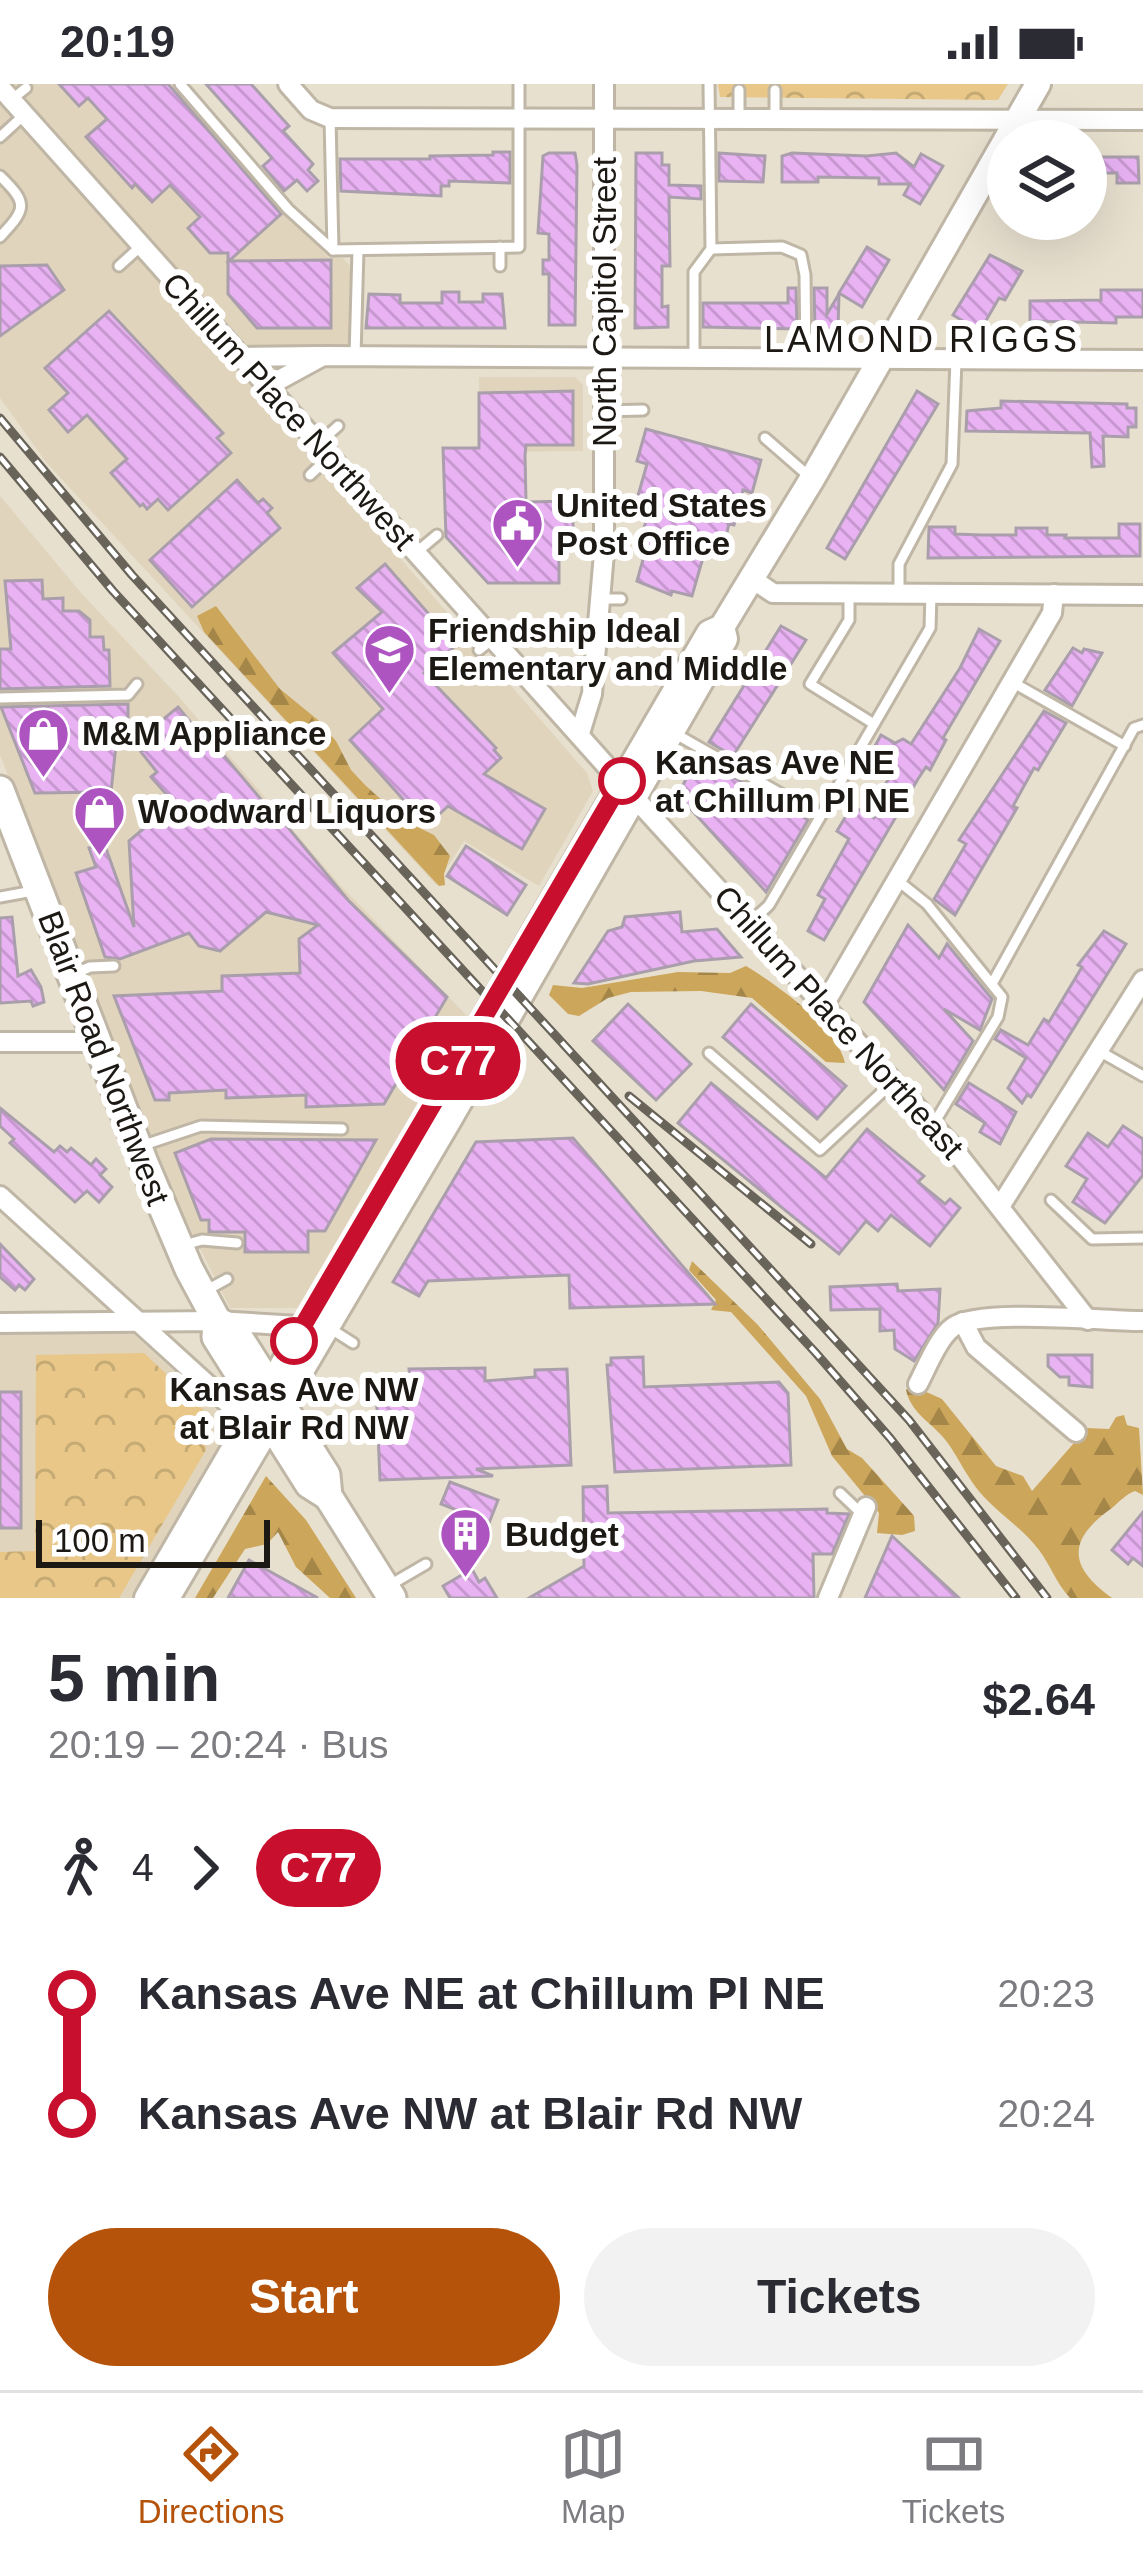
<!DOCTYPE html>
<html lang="en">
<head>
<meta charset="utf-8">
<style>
  :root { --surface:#fff; --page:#f2f2f3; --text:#2b2b33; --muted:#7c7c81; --line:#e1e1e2; --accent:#b45309 }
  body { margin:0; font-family:Helvetica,sans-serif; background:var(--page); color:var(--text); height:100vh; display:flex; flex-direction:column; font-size:45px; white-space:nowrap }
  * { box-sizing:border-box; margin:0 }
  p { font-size:39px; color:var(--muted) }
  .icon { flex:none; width:66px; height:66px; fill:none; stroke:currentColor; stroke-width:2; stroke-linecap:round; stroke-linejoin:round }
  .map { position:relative; height:1514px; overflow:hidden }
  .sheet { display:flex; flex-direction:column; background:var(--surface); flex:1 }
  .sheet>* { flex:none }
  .badge { padding:0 24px; border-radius:39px; font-size:42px; line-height:78px }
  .buttons { position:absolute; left:987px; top:36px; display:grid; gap:24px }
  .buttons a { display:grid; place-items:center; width:120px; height:120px; border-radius:50%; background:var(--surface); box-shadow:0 12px 48px #0002; font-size:60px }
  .scale { position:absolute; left:36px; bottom:30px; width:234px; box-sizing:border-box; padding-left:12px; border:6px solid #1c1813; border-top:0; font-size:33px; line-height:42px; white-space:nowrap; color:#1c1813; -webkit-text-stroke:9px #fff; paint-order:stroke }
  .map>.badge { position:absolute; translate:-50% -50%; box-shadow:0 0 0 6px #fff }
  .legs { display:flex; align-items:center; gap:18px; height:132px; padding:0 48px; font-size:39px }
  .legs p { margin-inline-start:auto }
  .head { display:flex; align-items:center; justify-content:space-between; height:204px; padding:0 48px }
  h1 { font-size:66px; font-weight:700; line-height:90px }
  .action { display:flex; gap:24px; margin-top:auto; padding:24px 48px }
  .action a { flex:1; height:138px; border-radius:72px; background:var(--accent); color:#fff; font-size:48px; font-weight:700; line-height:138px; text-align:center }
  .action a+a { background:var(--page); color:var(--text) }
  ul { padding:0 48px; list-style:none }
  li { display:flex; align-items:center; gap:42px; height:120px; font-size:45px }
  li i { display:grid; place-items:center; width:18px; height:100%; margin:0 15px; background:currentColor }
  li i::after { content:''; width:30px; height:30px; margin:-15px; border:9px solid; border-radius:50%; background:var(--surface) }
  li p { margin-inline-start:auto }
  li:first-child i { background:linear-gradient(#0000 50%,currentColor 0) }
  li:last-child i { background:linear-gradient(currentColor 50%,#0000 0) }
  .status { display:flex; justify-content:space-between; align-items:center; height:84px; padding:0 60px; background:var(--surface); direction:ltr }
  .status svg { height:33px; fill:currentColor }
  .menu { display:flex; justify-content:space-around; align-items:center; height:168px; border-top:3px solid var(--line); background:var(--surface); font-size:33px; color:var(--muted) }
  .menu a { display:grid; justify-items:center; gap:6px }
  .menu .selected { color:var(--accent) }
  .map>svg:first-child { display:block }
</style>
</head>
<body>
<div class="status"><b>20:19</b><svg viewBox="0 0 49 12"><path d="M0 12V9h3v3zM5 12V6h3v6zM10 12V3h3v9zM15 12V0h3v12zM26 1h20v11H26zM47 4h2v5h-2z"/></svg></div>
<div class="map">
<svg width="1143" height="1514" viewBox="0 0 1143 1514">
  <defs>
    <pattern id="forest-firs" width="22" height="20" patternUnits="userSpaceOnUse" patternTransform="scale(3)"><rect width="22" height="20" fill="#cca65a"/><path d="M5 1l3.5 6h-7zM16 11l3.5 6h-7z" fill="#a58649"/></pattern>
    <pattern id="park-crowns" width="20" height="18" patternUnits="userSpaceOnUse" patternTransform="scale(3)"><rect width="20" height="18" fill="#e8c788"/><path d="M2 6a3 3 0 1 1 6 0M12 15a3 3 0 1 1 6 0" fill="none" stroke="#c6aa74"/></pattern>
    <pattern id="building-back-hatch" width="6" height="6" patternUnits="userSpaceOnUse" patternTransform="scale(3)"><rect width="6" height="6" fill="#e8b2f3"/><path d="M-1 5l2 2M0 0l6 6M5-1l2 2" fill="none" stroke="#c698cf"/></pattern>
  </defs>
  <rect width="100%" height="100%" fill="#e8e0cf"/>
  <g fill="#e0d4bc">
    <path d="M0 0H171L328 173 343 174 351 183 352 261 256 265 233 282 587 689 593 707 539 802 464 757 436 801 46 378 0 314Z"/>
    <path d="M479 293H575L583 301V367L479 368Z"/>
    <path d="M0 412 83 511 179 613 341 802 472 937 302 1224H230L177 1119 0 671Z"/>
    <path d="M0 1247H130L232 1341 135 1514H0Z"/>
  </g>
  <g fill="url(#forest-firs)">
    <path d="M216 522 280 605 318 636 336 657 351 686 365 701 405 737 434 751 450 772 444 790 445 801 439 802 204 548 197 532Z"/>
    <path d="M746 882C777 901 837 943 845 979L826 978 752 914 701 907 631 908 608 914 579 932 568 930 549 911 553 901 582 904 678 888 730 889Z"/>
    <path d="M692 1177 758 1241 820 1315 847 1365 862 1374 908 1425 914 1432 915 1447 902 1451 877 1449 879 1429 832 1372 806 1312 731 1228 711 1226 716 1216 689 1186Z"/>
    <path d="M911 1301 942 1315 996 1382 1023 1392 1032 1407 1087 1344 1109 1345 1116 1333 1124 1331 1127 1341 1139 1344 1143 1411 1135 1407C1125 1411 1120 1417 1112 1424 1068 1455 1067 1482 1112 1514H1070C1056 1499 1051 1482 1039 1466 1023 1445 1002 1432 984 1413 968 1396 960 1376 947 1358 933 1339 911 1330 906 1306Z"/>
    <path d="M266 1392 306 1436 356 1514H330L296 1483 278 1448 267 1460 245 1465 213 1514H195Z"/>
  </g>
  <g fill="url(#park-crowns)">
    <path d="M718 0H1008L998 16 720 13Z"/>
    <path d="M144 1269 203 1325 206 1366 119 1514H0V1468L35 1467 36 1271Z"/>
  </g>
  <g fill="url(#building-back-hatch)" stroke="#aa9eac" stroke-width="3">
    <path d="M59 0H168L281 130 229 177 331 176V244H257L228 210V169H210L188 144 200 133 170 101 152 118 135 100 132 104 86 53 107 35 88 14 79 22Z"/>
    <path d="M206 0H251L289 42 283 47 313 80 308 86 318 97 307 107 297 96 284 107 263 82 272 74Z"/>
    <path d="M493 68H510V99L449 97V102H441V112L341 107 340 75H430V72L493 71Z"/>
    <path d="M549 69H575L577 81 575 241H549V190H543V176H549V150L538 149 543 72Z"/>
    <path d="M636 69H662V81H669V101L701 102V115L669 113 670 182H662V223L668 222V243L635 244Z"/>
    <path d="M719 69 765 72 763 98 719 97Z"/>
    <path d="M792 69 867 72 896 69 914 83 921 70 943 82 920 120 904 111 910 100H879V94L818 93V98H782V72Z"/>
    <path d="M1089 73H1138L1139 99H1117V89H1089Z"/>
    <path d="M867 163 889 176 862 223 839 209Z"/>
    <path d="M990 171 1022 187 1005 216 999 214 980 247 953 231Z"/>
    <path d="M47 181 64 206 0 252V182Z"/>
    <path d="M788 204H796L797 245 703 243V219H788Z"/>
    <path d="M814 204H827V230L839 210 838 245H815Z"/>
    <path d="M1101 206H1143V233H1116V239L1030 237V217L1101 216Z"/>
    <path d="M442 208H459V218H483V210H502L505 244H366L369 210 400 211V219H442Z"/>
    <path d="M109 227 223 349 217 354 231 369 168 426 158 415 147 425 143 420 140 422 111 389 127 375 87 331 68 348 49 326 68 309 45 284Z"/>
    <path d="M573 307V361H526L525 371 526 418 573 417V459H559V499H488L446 453 443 364H479V309Z"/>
    <path d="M917 307 938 320 845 475 827 464Z"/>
    <path d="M1001 317 1127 320V324H1136V343H1128V353L1103 352 1104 382 1092 383 1090 349 966 347 967 327 1001 324Z"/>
    <path d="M646 345 761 376 752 409 743 406 734 441 729 440 725 456 715 453 710 471 704 470 692 512 672 507 671 511 637 497 647 461 640 459 651 418 637 415 647 380 637 377Z"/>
    <path d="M237 396 258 419 263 415 272 424 267 429 280 444 192 523 150 476Z"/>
    <path d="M1119 440H1140V472L928 474 929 443H955V450L981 451H1016V444H1047V451H1066L1065 454H1119Z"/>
    <path d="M385 480 456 561 424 589 496 664 494 666 501 674 484 690 545 725 522 765 448 722 427 742 350 656 383 625 333 569 382 528 357 504Z"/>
    <path d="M42 496 43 515 63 514V527H79L90 536V553H103L104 566H109L110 602 0 605V565H11L5 497Z"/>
    <path d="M781 542 806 556 733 672 709 658Z"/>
    <path d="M979 545 1000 557 943 654 946 656 930 686 926 683 918 695 824 856 808 847 825 815 818 811 849 755 837 747 852 722 874 734 886 713 880 709 891 691 873 682 877 675 870 671 881 651 895 659 903 655 911 660 960 584Z"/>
    <path d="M1073 564 1082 569 1084 565 1102 569 1072 622 1045 606Z"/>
    <path d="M128 620V654L118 642 111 708 35 709 1 623Z"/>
    <path d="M178 623 201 651 204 648 264 719 266 717 348 816 447 913 384 1020 306 1023V1011L226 1014V1006L169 1009V1016H155L114 912 222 907V892L300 889 299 855 318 841 266 828 220 867 199 862 189 849 120 875 105 873 76 789 96 783 89 764 104 759 134 843 129 757 174 719 151 693 157 688 141 668 162 650 155 642Z"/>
    <path d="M1044 627 1066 639 1038 686 1034 684 1024 702 1013 722 1017 724 955 831 934 815 966 760 959 756Z"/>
    <path d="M697 673 761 709 758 713 788 729 790 725 808 736 766 808 678 711Z"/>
    <path d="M466 762 526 801 507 831 447 792Z"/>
    <path d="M680 828 682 848 717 845 741 873 694 877 588 900 574 899 608 847 622 843 625 833Z"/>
    <path d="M12 833 18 892 31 886 41 903 44 918 33 922 31 917 0 919V834Z"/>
    <path d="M908 841 939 874 947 860 992 915 980 946 944 925 973 957 944 1006 864 918Z"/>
    <path d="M1104 847 1126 860 1031 1013 1027 1011 1022 1019 1008 1004 1026 974 995 955 1001 946 1028 961 1044 935 1049 938 1082 883 1078 881Z"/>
    <path d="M628 920 691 980 656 1016 593 957Z"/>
    <path d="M751 920 846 1002 817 1035 723 953Z"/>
    <path d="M711 999 826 1094 867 1045 924 1092 918 1098 945 1120 950 1115 960 1124 930 1162 891 1131 878 1147 866 1137 839 1170 678 1039Z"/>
    <path d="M969 999 1016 1028 1000 1060 980 1048 985 1039 956 1020Z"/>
    <path d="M0 1024 54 1068 60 1062 67 1068 71 1064 91 1081 96 1075 106 1085 100 1091 112 1103 99 1118 87 1107 75 1118 10 1059 14 1055 0 1042Z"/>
    <path d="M1123 1042 1143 1055V1091L1105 1139 1073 1118 1087 1095 1066 1082 1088 1049 1108 1063Z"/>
    <path d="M573 1054 715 1220 570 1224 569 1191 428 1197 419 1212 393 1198 476 1058Z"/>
    <path d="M211 1055 376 1056 325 1147H308V1168H245V1148H209V1136H201L175 1069Z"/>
    <path d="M0 1160 34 1195 25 1206 19 1201 15 1206 0 1193Z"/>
    <path d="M897 1200 898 1207 940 1205 938 1239 914 1277 895 1265 894 1246 880 1247V1225L831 1226 830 1203Z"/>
    <path d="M1048 1271H1092V1303L1069 1301V1293H1060L1048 1282Z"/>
    <path d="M643 1273 644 1303 779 1298 788 1309 791 1381 615 1388 607 1281H611V1274Z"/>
    <path d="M485 1284V1297L535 1293V1286L567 1285 571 1381 476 1385 493 1392 380 1396 376 1301 410 1300 409 1285Z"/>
    <rect x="0" y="1308" width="21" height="136"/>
    <path d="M450 1398 498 1416 489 1439 441 1420Z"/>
    <path d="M607 1402 608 1429 827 1425V1429L849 1430 832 1470H813L814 1514H529L584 1482 583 1403Z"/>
    <path d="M1143 1428V1482L1133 1474 1128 1480 1112 1466Z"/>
    <path d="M892 1452 959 1514H865Z"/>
    <path d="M249 1476 318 1514H228Z"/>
    <path d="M472 1485 479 1498 485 1494 497 1514H450L443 1502Z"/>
  </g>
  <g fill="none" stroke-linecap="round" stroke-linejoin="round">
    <defs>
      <g id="service">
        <path d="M180 0 288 125 333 166 519 163V0"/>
        <path d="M11 16 26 4"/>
        <path d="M330 34 333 166"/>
        <path d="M739 35V6"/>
        <path d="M775 35V6"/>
        <path d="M0 53 24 31"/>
        <path d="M0 92C29 120 26 125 0 153"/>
        <path d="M500 163V182"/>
        <path d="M711 165 782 163 801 171 805 191 806 275"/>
        <path d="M119 182 141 162"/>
        <path d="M355 272 358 166"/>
        <path d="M694 274V188L711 165 709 0"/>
        <path d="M604 327 643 326"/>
        <path d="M765 354 811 394"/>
        <path d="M319 359 338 342"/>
        <path d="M310 391 330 372"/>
        <path d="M418 467 437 451"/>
        <path d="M899 509V480L952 380 956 276"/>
        <path d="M849 510V536L810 600 874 640"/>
        <path d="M601 515H621"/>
        <path d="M501 562 511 544"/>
        <path d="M479 566 494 554"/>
        <path d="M1012 598 1125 662"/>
        <path d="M0 614 128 611 137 600"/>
        <path d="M674 649 820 732"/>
        <path d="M897 796 927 820 1002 913 998 933 933 1041"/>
        <path d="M0 813 33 807"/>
        <path d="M750 839 769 821 930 544 931 510"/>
        <path d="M76 889 90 883 114 882"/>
        <path d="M993 898 1134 644 1143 641"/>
        <path d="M1099 967 1143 992"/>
        <path d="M709 969 820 1066 893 998"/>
        <path d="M144 1061 201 1042 342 1045"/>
        <path d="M1051 1116 1092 1155 1143 1154"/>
        <path d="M184 1161 202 1156 237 1159"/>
        <path d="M205 1207 227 1195"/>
        <path d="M331 1245 353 1259"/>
        <path d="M840 1409 863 1431"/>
        <path d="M390 1501 426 1480"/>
      </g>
      <g id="minor">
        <path d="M288 0 311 26 330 34 1143 36"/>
        <path d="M0 3 635 714 949 1059 1088 1236"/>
        <path d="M242 273 319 272"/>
        <path d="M268 302 323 272 1143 276"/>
        <path d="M752 495 773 509 1143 511"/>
        <path d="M580 649 592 610 604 469V0"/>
        <path d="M824 921 1052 529 1054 510"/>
        <path d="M0 958H99"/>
        <path d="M0 1112 231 1322 265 1336"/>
        <path d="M1001 1121 1143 896"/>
        <path d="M963 1238 976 1263 1076 1348"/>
        <path d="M0 1239 217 1237 315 1243"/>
        <path d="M918 1300C927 1283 938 1254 953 1243 979 1224 1105 1237 1143 1237"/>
        <path d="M828 1514 866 1423"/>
      </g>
      <g id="tertiary">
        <path d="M147 1514 709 549 722 543 812 395 1038 0"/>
        <path d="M167 1514 449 1036 725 555 722 543"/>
      </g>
      <g id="secondary">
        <path d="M0 706 144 1079 189 1185 217 1237 216 1253 309 1400 328 1412"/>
        <path d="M217 1237 234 1246 269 1301 326 1391 328 1412 392 1514"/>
      </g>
    </defs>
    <use href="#service" stroke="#bfb6a6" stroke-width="15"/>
    <use href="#minor" stroke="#bfb6a6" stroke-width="24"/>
    <use href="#tertiary" stroke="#bfb6a6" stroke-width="30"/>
    <use href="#secondary" stroke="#bfb6a6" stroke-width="33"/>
    <use href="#service" stroke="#fff" stroke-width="9"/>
    <use href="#minor" stroke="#fff" stroke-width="18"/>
    <use href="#tertiary" stroke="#fff" stroke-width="24"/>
    <use href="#secondary" stroke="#fff" stroke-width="27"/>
    <defs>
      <g id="rail">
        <path d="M0 334 132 491 909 1336 1047 1514"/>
        <path d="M0 373 113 507 815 1268 890 1354 1016 1514"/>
        <path d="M629 1012 811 1160"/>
      </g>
    </defs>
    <use href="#rail" stroke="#69645a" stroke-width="9"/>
    <use href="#rail" stroke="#fff" stroke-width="4.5" stroke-dasharray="14" stroke-linecap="butt"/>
  </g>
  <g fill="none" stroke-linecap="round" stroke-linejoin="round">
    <defs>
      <path id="line-1" d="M294 1257 622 697"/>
    </defs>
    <use href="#line-1" stroke="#fff" stroke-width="27"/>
    <use href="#line-1" stroke="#c8102e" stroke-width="18"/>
  </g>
  <defs>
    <symbol id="civic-pin" viewBox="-11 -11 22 30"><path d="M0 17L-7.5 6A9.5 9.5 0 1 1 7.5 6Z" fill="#ad54c0" stroke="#fff"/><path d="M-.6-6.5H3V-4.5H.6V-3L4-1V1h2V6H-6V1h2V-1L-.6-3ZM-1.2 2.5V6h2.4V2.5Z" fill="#fff"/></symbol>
    <symbol id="school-pin" viewBox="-11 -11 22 30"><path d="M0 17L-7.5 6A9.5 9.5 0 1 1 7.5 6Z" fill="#ad54c0" stroke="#fff"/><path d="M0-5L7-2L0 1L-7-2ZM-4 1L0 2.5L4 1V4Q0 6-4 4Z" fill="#fff"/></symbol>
    <symbol id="shop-pin" viewBox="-11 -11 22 30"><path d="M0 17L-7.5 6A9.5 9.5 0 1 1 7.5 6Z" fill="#ad54c0" stroke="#fff"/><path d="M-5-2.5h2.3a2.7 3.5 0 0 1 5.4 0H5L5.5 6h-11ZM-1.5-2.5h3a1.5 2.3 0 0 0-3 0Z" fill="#fff"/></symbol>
    <symbol id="building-pin" viewBox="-11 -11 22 30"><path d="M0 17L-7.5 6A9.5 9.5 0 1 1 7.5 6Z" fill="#ad54c0" stroke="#fff"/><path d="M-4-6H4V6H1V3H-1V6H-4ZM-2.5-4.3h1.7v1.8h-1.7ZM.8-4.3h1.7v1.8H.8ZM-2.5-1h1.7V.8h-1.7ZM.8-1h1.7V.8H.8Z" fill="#fff"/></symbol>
  </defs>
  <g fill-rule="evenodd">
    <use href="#civic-pin" x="488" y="410" width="59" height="81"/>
    <use href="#school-pin" x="360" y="536" width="59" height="81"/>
    <use href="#shop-pin" x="14" y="620" width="59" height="81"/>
    <use href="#shop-pin" x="70" y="698" width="59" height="81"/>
    <use href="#building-pin" x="436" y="1420" width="59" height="81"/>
  </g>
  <g fill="#fff" stroke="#c8102e" stroke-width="6">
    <circle cx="622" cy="697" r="21"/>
    <circle cx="294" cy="1257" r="21"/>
  </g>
  <g text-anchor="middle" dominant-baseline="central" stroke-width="12" stroke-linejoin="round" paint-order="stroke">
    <g font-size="33" fill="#1c1813" stroke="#fff">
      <text transform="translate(604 218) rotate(-90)">North Capitol Street</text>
      <text transform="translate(289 327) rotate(48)">Chillum Place Northwest</text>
      <text transform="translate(839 938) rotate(48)">Chillum Place Northeast</text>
      <text transform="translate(104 974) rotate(69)">Blair Road Northwest</text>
    </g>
    <g font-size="33" font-weight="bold" fill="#1c1813" stroke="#fff" text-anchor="start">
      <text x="556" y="421">United States<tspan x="556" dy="38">Post Office</tspan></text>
      <text x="428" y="546">Friendship Ideal<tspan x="428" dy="38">Elementary and Middle</tspan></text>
      <text x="82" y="649">M&amp;M Appliance</text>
      <text x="138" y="727">Woodward Liquors</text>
      <text x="505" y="1450">Budget</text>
    </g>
    <g font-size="33" font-weight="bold" fill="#1c1813" stroke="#fff" text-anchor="start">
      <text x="655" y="678">Kansas Ave NE<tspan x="655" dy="38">at Chillum Pl NE</tspan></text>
      <text x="294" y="1305" text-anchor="middle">Kansas Ave NW<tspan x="294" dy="38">at Blair Rd NW</tspan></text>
    </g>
    <g font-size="36" letter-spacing="3" fill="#1c1813" stroke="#fff">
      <text x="922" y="255">LAMOND RIGGS</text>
    </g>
  </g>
</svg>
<div class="buttons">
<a><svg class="icon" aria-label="layers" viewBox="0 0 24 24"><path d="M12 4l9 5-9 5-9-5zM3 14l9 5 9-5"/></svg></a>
</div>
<div class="scale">100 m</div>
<b class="badge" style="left:458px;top:977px;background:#c8102e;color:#fff">C77</b>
</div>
<section class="sheet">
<div class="head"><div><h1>5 min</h1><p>20:19 – 20:24 · Bus</p></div><b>$2.64</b></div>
<div class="legs"><svg class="icon" aria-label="walk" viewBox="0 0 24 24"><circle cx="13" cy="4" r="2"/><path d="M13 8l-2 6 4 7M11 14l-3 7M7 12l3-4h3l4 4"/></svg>4<svg class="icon" aria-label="forward" viewBox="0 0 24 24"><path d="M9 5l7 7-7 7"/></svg><b class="badge" style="background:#c8102e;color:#fff">C77</b></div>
<ul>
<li><i style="color:#c8102e"></i><b>Kansas Ave NE at Chillum Pl NE</b><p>20:23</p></li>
<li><i style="color:#c8102e"></i><b>Kansas Ave NW at Blair Rd NW</b><p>20:24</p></li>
</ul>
<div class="action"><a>Start</a><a>Tickets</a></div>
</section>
<nav class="menu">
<a class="selected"><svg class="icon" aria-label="directions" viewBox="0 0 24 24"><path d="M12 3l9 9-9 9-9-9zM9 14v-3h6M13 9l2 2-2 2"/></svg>Directions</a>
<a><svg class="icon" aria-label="map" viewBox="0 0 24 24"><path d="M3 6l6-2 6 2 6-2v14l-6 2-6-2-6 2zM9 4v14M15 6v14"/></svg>Map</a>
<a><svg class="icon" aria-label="tickets" viewBox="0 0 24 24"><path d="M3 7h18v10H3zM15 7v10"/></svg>Tickets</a>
</nav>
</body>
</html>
